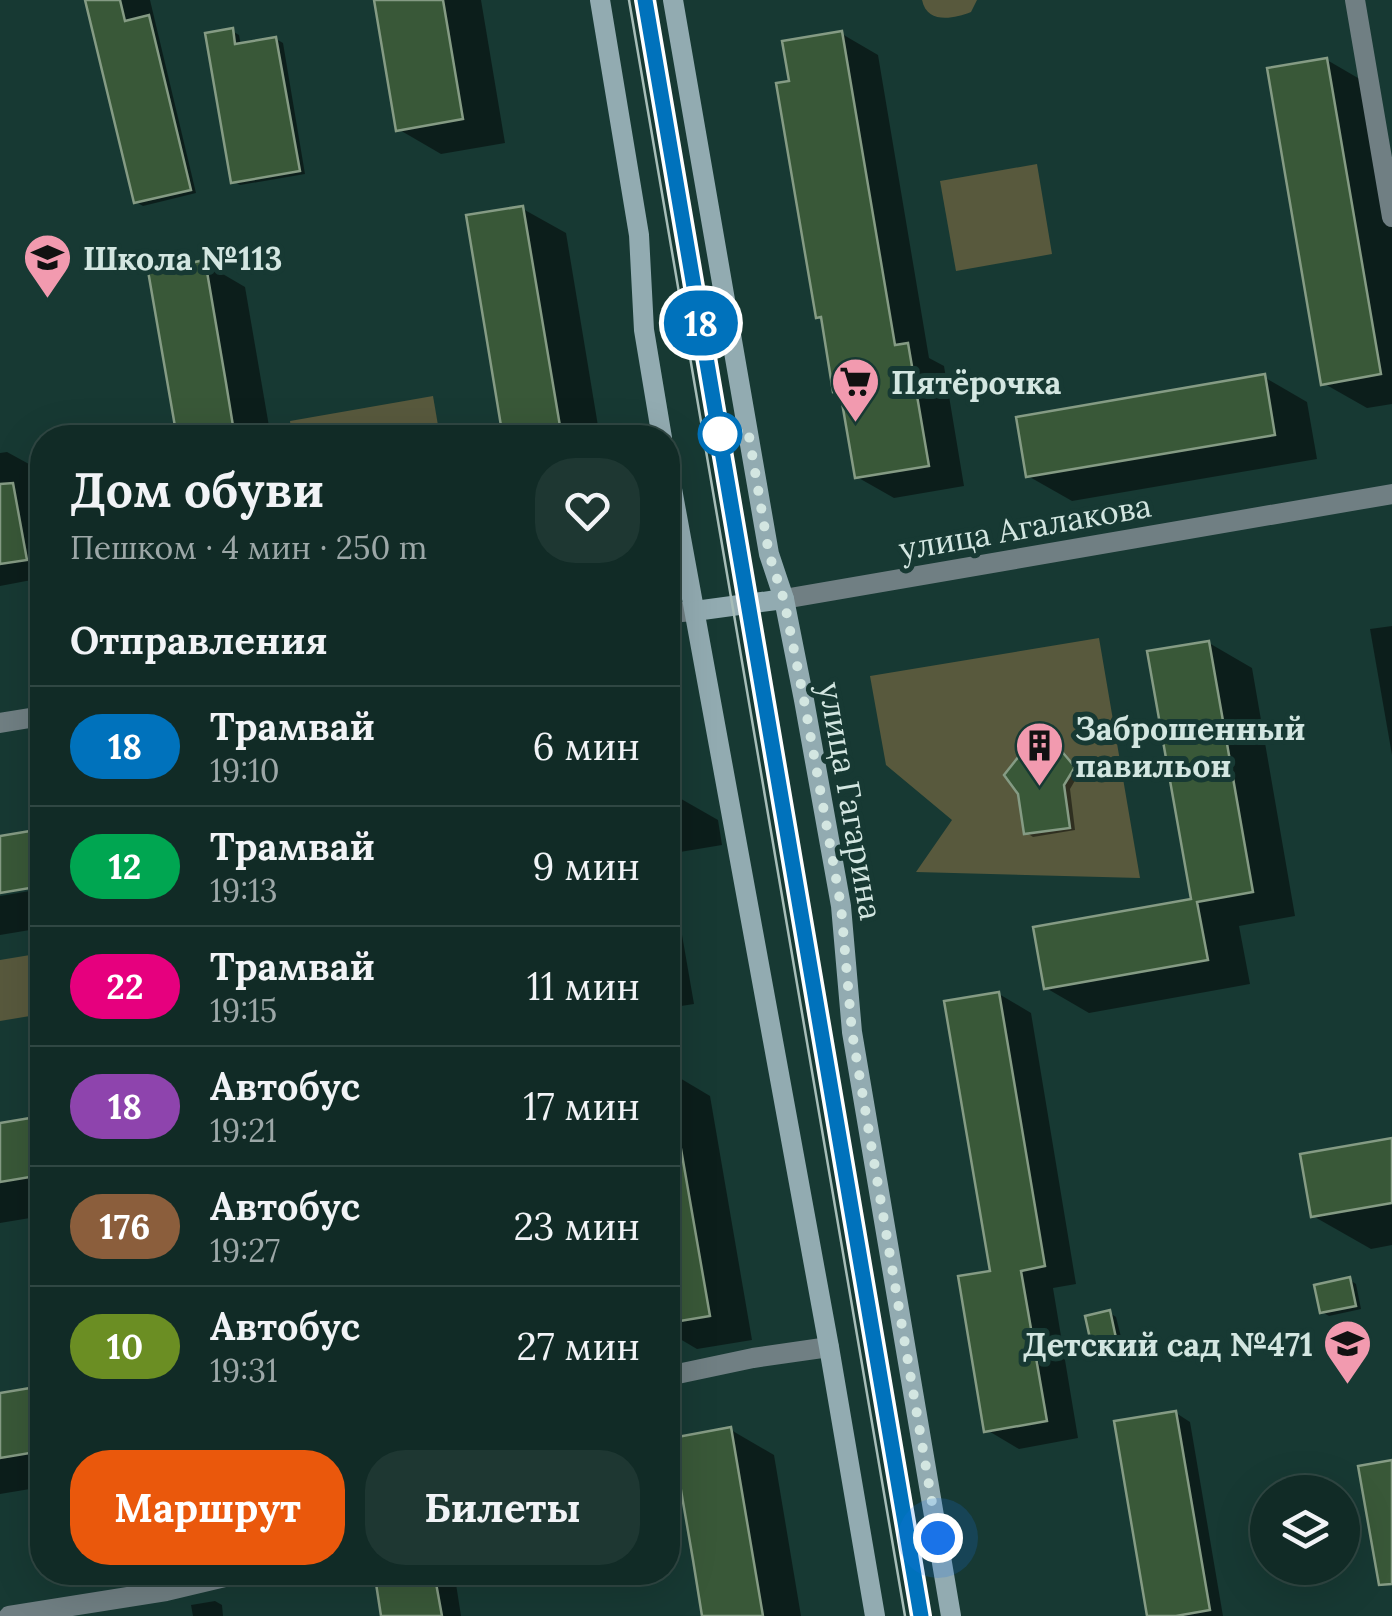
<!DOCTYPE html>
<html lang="ru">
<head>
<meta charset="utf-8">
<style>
  :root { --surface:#112b26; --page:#1e3732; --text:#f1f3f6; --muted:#9ca7a7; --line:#304743; --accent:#ea580c }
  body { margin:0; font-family:Lora,serif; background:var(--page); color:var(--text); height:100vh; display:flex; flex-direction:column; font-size:38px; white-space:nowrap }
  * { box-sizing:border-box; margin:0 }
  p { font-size:32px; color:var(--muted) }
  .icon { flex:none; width:55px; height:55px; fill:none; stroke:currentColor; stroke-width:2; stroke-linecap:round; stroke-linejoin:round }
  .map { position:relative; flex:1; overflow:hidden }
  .panel { position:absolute; left:30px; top:425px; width:650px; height:1160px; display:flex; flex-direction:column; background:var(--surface); border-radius:40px; box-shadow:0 10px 40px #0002,0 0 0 2px var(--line) }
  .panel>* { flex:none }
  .badge { padding:0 20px; border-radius:32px; font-size:35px; line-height:65px }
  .controls { position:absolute; left:1250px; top:1475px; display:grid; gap:20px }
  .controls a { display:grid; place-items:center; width:110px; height:110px; border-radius:50%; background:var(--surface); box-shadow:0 10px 40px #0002,0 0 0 2px var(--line); font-size:50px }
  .you { position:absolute; width:50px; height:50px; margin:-25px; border:8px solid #fff; border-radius:50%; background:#1a73e8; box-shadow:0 0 0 15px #1a73e833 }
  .map>.badge { position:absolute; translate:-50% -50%; box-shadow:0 0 0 5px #fff }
  h2 { padding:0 40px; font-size:38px; line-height:90px }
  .round { display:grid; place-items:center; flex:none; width:105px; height:105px; border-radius:40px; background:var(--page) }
  .headline { display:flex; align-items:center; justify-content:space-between; height:170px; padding:0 40px }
  h1 { font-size:48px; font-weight:700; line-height:75px }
  .cta { display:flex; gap:20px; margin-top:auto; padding:20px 40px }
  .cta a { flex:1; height:115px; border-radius:40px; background:var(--accent); color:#fff; font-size:40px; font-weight:700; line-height:115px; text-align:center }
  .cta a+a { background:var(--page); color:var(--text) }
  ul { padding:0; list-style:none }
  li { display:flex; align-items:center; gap:30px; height:120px; padding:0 40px; border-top:2px solid var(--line) }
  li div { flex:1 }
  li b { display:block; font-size:38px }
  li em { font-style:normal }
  li .badge { min-width:110px; font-weight:700; text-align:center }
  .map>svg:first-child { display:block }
</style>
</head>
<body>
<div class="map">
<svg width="1392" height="1616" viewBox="0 0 1392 1616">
  <rect width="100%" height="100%" fill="#173933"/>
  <g fill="#58593d">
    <path d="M922 0H977L971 12C953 19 927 24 922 0Z"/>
    <path d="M1037 164 1052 254 956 271 940 181Z"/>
    <path d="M433 396 440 437H292L290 421Z"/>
    <path d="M1099 638 1140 878 916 872 952 820 886 765 870 676Z"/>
    <path d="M42 953V1014L0 1021V960Z"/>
  </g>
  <g fill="#0007">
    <path d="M87 0H150L196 193 143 206 136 202Z"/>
    <path d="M376 0H481L505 143 441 154 398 129Z"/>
    <path d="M232 31 239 35 241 46 276 39 283 43 305 174 240 185 233 181Z"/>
    <path d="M842 34 878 55 929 358 944 366 964 486 894 498 857 477 844 395 836 390 824 320 818 316 792 83Z"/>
    <path d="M1327 60 1370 85 1392 215V404L1367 408 1323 383Z"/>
    <path d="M523 209 566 233 600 438H506Z"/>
    <path d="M204 263 245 287 271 438H179Z"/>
    <path d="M1264 377 1307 402 1317 459 1072 501 1028 476Z"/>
    <path d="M7 452 38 469 42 498V578L0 586V453Z"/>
    <path d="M1392 626V755L1370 629Z"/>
    <path d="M1209 643 1252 668 1295 916 1239 926 1250 984 1089 1013 1046 988 1194 901Z"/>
    <path d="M1054 744 1061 748 1080 772 1070 789 1075 830 1033 837 1027 833Z"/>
    <path d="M676 796 718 820 722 845 668 854 694 1004 668 1008V797Z"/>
    <path d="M42 889V928L0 935V896Z"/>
    <path d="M999 994 1031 1013 1076 1284 1053 1288 1078 1438 1019 1449 987 1430Z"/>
    <path d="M668 1071 710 1096 752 1340 697 1349 668 1332Z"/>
    <path d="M42 1119V1216L0 1223V1126Z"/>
    <path d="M1392 1140V1245L1371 1249 1313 1216Z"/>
    <path d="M1350 1280 1356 1284 1361 1309 1329 1316 1322 1312Z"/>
    <path d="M1110 1313 1116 1317 1122 1341 1100 1346 1094 1342Z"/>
    <path d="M42 1388V1487L0 1494V1395Z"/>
    <path d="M1176 1413 1190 1422 1223 1616H1149Z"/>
    <path d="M731 1430 774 1455 801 1616H705Z"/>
    <path d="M422 1572H436L456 1584 461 1616H384Z"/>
    <path d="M215 1601 222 1605 223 1616H193L191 1605Z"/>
  </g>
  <g fill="#395838" stroke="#859b84" stroke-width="2.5">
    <path d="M85 0H120L125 21 149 15 191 190 134 203Z"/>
    <path d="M374 0H443L463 119 396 131Z"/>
    <path d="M233 28 235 44 276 37 300 171 231 183 205 33Z"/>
    <path d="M842 31 895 345 908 343 929 466 855 478 840 391 833 392 821 317 816 318 776 83 789 81 782 41Z"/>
    <path d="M1327 58 1381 374 1321 385 1267 68Z"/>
    <path d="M523 206 562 438H503L486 335 466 215Z"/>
    <path d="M205 260 226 383 235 438H177L148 271Z"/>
    <path d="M1265 374 1275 435 1026 477 1016 417Z"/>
    <path d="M13 483 27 560 0 564V484Z"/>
    <path d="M1209 641 1253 892 1197 902 1208 960 1044 989 1033 927 1191 899 1147 651Z"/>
    <path d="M1054 742 1075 767 1064 785 1070 828 1024 834 1018 794 1004 775 1027 746Z"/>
    <path d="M42 829V886L0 893V836Z"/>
    <path d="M999 992 1045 1266 1021 1271 1047 1421 984 1432 958 1276 990 1271 944 1001Z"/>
    <path d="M42 1116V1175L0 1182V1123Z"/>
    <path d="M1392 1138V1203L1311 1217 1300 1154Z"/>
    <path d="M681 1149 710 1316 668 1323V1150Z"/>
    <path d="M1350 1277 1356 1306 1320 1313 1314 1285Z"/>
    <path d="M1110 1310 1116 1338 1091 1343 1085 1316Z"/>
    <path d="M42 1386V1451L0 1458V1393Z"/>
    <path d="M1176 1411 1210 1610 1176 1616H1147L1114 1421Z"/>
    <path d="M731 1427 763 1616H702L693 1560 672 1438Z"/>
    <path d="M1392 1460V1584L1379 1585 1358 1466Z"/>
    <path d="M406 1572H434L442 1616H381L375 1577Z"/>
  </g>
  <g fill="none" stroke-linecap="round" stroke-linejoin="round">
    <g stroke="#707f83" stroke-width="20">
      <path d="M1355 0 1392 217"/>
      <path d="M784 599 1392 494"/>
      <path d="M668 613 695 611"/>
      <path d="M0 723 42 716"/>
      <path d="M668 1376 753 1358 829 1347"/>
      <path d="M9 1616 166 1591 246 1572"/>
    </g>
    <g stroke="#92abb1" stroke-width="20">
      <path d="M600 0 639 235 644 330 662 438"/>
      <path d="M673 0 769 554 784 599 804 700 841 906 852 1032 951 1616"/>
      <path d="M668 467 829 1347 875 1616"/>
      <path d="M695 611 784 599"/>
    </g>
    <g stroke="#a7bdb8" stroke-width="2.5">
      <path d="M629 0 905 1616"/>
      <path d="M645 0 921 1616"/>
    </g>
  </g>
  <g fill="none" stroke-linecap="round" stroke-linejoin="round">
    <defs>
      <path id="line" d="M645 0 921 1616"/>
    </defs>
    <use href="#line" stroke="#fff" stroke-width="22"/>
    <use href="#line" stroke="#0072bc" stroke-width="15"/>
    <path stroke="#d3e6e1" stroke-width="10" stroke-dasharray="0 18" d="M720 434 748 430 769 554 784 600 804 700 841 906 852 1032 938 1538"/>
  </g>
  <defs>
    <symbol id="school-pin" viewBox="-11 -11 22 30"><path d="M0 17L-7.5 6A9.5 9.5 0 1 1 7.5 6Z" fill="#f29aaf" stroke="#173933"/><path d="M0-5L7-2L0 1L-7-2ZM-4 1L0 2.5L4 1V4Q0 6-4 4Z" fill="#111"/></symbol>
    <symbol id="supermarket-pin" viewBox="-11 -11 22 30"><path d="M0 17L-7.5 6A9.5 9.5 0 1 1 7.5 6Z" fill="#f29aaf" stroke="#173933"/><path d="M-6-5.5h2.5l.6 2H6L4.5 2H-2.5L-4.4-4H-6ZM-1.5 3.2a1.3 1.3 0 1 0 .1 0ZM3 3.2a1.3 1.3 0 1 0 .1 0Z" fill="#111"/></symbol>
    <symbol id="building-pin" viewBox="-11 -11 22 30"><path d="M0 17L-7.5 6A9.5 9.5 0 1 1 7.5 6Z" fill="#f29aaf" stroke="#173933"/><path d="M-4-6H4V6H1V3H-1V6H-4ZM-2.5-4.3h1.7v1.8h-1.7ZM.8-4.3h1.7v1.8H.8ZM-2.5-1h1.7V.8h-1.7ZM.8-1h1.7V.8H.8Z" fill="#111"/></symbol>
  </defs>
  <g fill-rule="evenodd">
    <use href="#school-pin" x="20" y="230" width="55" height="75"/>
    <use href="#supermarket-pin" x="828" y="354" width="55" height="75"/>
    <use href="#building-pin" x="1012" y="718" width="55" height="75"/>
    <use href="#school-pin" x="1320" y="1316" width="55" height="75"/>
  </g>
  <circle fill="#fff" stroke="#0072bc" stroke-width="5" cx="720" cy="434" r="20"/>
  <g text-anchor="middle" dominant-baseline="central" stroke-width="10" stroke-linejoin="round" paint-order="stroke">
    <g font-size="32" font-weight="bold" fill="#d3e6e1" stroke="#173933" text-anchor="start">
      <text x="83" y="258">Школа №113</text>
      <text x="891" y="382">Пятёрочка</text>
      <text x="1075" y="728">Заброшенный<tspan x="1075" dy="37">павильон</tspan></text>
      <text x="1313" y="1344" text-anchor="end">Детский сад №471</text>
    </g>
    <g font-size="32" fill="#d3e6e1" stroke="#173933">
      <text transform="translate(1025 527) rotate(-10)">улица Агалакова</text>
      <text transform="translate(851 801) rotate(80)">улица Гагарина</text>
    </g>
  </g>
</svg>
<div class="controls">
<a><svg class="icon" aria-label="layers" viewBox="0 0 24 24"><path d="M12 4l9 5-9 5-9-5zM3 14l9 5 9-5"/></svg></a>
</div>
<div class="you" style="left:938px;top:1538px"></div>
<b class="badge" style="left:701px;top:323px;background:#0072bc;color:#fff">18</b>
<section class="panel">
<div class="headline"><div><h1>Дом обуви</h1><p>Пешком · 4 мин · 250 m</p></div><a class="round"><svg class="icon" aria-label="heart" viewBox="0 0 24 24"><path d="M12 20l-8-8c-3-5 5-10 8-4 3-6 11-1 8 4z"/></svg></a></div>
<h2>Отправления</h2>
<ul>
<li><span class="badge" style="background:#0072bc;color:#fff">18</span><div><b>Трамвай</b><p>19:10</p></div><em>6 мин</em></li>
<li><span class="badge" style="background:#00a651;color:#fff">12</span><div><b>Трамвай</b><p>19:13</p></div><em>9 мин</em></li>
<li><span class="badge" style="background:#e6007e;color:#fff">22</span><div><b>Трамвай</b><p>19:15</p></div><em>11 мин</em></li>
<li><span class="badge" style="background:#8e44ad;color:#fff">18</span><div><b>Автобус</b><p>19:21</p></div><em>17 мин</em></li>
<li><span class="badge" style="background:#8b5e3c;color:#fff">176</span><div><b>Автобус</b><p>19:27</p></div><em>23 мин</em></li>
<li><span class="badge" style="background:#6b8e23;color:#fff">10</span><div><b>Автобус</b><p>19:31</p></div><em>27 мин</em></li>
</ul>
<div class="cta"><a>Маршрут</a><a>Билеты</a></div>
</section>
</div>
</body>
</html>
